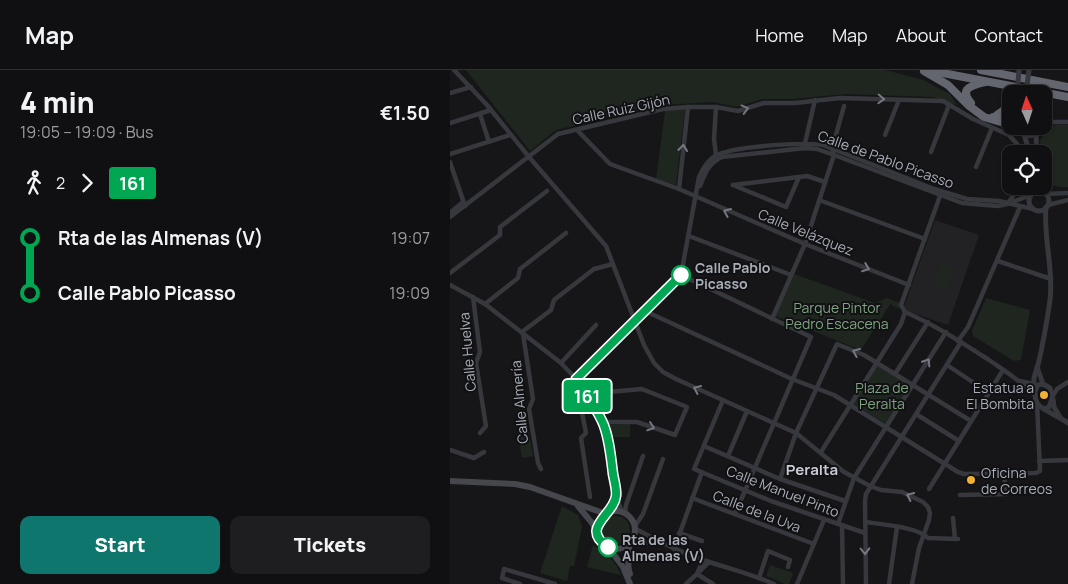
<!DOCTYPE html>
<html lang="en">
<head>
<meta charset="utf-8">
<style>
  :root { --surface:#101012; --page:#1e1e20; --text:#f1f3f6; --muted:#9c9d9f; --line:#303032; --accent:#0f766e }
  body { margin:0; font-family:Manrope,sans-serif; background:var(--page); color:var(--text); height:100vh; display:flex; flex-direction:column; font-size:19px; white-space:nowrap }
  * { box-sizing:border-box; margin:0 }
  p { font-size:16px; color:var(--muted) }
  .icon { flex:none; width:28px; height:28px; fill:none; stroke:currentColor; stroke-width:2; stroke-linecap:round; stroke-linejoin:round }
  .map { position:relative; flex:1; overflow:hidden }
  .panel { display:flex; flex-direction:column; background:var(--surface); width:450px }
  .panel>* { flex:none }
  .badge { padding:0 10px; border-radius:4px; font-size:18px; line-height:32px }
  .needle { width:32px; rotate:357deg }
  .controls { position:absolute; left:552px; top:15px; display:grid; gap:10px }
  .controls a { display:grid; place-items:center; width:50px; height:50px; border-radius:10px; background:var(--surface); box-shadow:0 1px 4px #0004,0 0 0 1px var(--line); font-size:25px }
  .map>.badge { position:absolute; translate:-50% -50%; box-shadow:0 0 0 2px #fff }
  .legs { display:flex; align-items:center; gap:8px; height:55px; padding:0 20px; font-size:16px }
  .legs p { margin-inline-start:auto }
  .overview { display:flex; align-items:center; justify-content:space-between; height:85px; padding:0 20px }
  h1 { font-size:28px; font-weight:800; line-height:38px }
  .action { display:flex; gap:10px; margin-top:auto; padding:10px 20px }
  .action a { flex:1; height:58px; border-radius:10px; background:var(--accent); color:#fff; font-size:20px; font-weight:800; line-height:58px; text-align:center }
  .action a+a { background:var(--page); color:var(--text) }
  ul { padding:0 20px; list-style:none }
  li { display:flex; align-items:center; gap:18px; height:55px; font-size:19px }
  li i { display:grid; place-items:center; width:8px; height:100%; margin:0 6px; background:currentColor }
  li i::after { content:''; width:12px; height:12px; margin:-6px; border:4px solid; border-radius:50%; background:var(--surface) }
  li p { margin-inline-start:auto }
  li:first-child i { background:linear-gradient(#0000 50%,currentColor 0) }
  li:last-child i { background:linear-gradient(currentColor 50%,#0000 0) }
  header { display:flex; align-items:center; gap:30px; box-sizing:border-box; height:70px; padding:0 25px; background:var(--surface); border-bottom:1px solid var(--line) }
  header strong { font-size:24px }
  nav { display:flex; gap:28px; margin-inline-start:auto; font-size:18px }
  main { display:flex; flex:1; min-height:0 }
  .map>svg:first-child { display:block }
</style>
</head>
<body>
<header>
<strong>Map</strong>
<nav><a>Home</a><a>Map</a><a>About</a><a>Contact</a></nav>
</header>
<main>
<section class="panel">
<div class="overview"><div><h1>4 min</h1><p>19:05 – 19:09 · Bus</p></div><b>€1.50</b></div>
<div class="legs"><svg class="icon" aria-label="walk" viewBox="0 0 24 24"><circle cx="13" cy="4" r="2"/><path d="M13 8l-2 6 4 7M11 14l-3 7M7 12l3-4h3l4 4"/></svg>2<svg class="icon" aria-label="forward" viewBox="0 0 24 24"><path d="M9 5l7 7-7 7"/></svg><b class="badge" style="background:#00a651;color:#fff">161</b></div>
<ul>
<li><i style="color:#00a651"></i><b>Rta de las Almenas (V)</b><p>19:07</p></li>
<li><i style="color:#00a651"></i><b>Calle Pablo Picasso</b><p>19:09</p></li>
</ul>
<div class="action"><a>Start</a><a>Tickets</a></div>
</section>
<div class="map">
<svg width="618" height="514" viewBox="0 0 618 514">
  <rect width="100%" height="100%" fill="#161618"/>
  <path fill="#222225" d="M485 150 529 165 498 255 457 241 454 237Z"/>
  <g fill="#1e261f">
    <path d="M16 0H435L473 10 500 24 507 35 483 27 395 24 343 29H313L286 37 263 32 212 35 106 60 80 81Z"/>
    <path d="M235 39 226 115 206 109 215 41Z"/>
    <path d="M605 55H618V117C594 119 594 103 594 84H592L590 71 598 58Z"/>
    <path d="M492 192 504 196 497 219 485 215Z"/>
    <path d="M344 204 425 233 437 228 450 233 449 239 440 234 411 280 325 246Z"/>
    <path d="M536 228 580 240 571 290 564 291 523 266 522 261Z"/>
    <path d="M427 295 460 315 436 354 403 334Z"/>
    <path d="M180 354V367H161L159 355Z"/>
    <path d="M79 362 83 386 72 388 68 364Z"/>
    <path d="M112 436 128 445 132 457 124 496H120L117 511 90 503Z"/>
    <circle cx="166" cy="460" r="14"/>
    <path d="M143 475C155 482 166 491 171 505L137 497Z"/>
    <path d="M320 495 343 503 339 514H335L316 506Z"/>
  </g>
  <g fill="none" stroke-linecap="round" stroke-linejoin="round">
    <g stroke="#37383d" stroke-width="4.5">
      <path d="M4 0 37 35 79 87 156 176 194 275 204 293 213 302 226 309 346 363 394 402 420 416 431 420 452 422 473 432 478 437 480 443 479 450 469 478 462 514"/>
      <path d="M0 23 21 17"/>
      <path d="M30 44 39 72"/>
      <path d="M594 52H618"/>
      <path d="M0 53 41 40"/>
      <path d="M127 60 160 94 229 119 355 174 459 215"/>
      <path d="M435 65 449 30"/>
      <path d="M355 73 365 30"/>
      <path d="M481 82 499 35"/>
      <path d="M0 84 60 65"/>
      <path d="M266 85 264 69 266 37"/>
      <path d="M0 92 15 136"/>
      <path d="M526 97 542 58"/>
      <path d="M283 115 357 106 375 112"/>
      <path d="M283 115 336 137 349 107"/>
      <path d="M250 116C255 103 259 93 272 87L355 78 367 79 384 85 512 133 548 136 557 134 581 125"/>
      <path d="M229 119 238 37"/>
      <path d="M595 124 618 123"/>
      <path d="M369 130 475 169"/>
      <path d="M558 133 563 126 565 116"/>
      <path d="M598 135 618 130"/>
      <path d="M0 143 13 132"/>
      <path d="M0 147 108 64 213 39 238 37H266L288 41 314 33H345L390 28 493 31 523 49 559 65 567 74 570 84"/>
      <path d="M239 166 341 205"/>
      <path d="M548 191 601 209"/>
      <path d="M0 203 50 165V157L97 121"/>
      <path d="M231 205 361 267 285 444"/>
      <path d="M0 215 35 234 111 293 126 309 153 352 161 388 166 427 172 441"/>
      <path d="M23 227 30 282 26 293 36 356 30 363"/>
      <path d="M35 234 68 208 70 199 116 163"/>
      <path d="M195 241 342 309 384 325 508 402 514 404 586 403 590 401 587 332"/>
      <path d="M455 242C485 255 511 272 539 290 555 301 571 311 585 325"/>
      <path d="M455 242 451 235 490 126"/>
      <path d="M322 249 355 174 384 85 382 79 394 36"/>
      <path d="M72 262 101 240 104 230 144 199 163 194"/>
      <path d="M73 264 83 329 79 339 88 393 91 399"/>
      <path d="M508 271 518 257 570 137"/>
      <path d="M111 293 146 255"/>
      <path d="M497 295 539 323"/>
      <path d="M445 304 478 252"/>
      <path d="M126 309 231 205 249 107C253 99 257 91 265 86 283 76 351 72 373 75L484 119 517 129 549 131 583 139"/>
      <path d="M570 311 587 315"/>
      <path d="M126 312 136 363 131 368 140 427"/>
      <path d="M135 324 192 319 237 337 225 365 187 352H153"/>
      <path d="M602 327 607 319 618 312"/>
      <path d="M273 330 244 399 321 431 415 463"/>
      <path d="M466 344 509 371"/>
      <path d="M254 376 330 409 395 431"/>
      <path d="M0 380 24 388 34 382"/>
      <path d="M371 382 451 254 455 242"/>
      <path d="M278 386 297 341"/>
      <path d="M589 391 618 390"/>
      <path d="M330 409 346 363 387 274 414 285 521 351"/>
      <path d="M479 419 553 300"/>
      <path d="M510 425 556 424 554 404"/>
      <path d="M242 428 364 474"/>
      <path d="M160 442 166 427"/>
      <path d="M175 443 176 435 193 386"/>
      <path d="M503 448 505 469"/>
      <path d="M415 452C430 454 468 457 478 468L508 469"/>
      <path d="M388 454 404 408 496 262"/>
      <path d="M392 455 393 514"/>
      <path d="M185 456 193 444 213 389"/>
      <path d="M186 459C208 471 229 482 253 490 277 498 301 504 324 514"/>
      <path d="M229 463 252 471"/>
      <path d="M179 474 206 472"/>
      <path d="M224 479 252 402"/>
      <path d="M253 490 247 504 259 492"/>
      <path d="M309 508 318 481 340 490 338 497"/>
      <path d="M70 514 52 508 54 499 105 514"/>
      <path d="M236 514 247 504 263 514"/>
      <path d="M347 514 374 450"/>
      <path d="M416 514 415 431 416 424 511 272"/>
      <path d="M439 514 447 457"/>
    </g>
    <g stroke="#37383d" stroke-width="5">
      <path d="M564 56C573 64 582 71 590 59V56"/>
      <path d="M574 64 580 84"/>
      <path d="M586 65 587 84"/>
      <circle cx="589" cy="131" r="10"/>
      <path d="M587 297 593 314"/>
      <path d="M593 314 588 315 585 321C585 324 585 329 587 333 591 340 611 347 618 353"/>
      <path d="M593 314 600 318 602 329 599 337 594 339"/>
      <path d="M585 321C582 310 585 304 588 295 593 274 597 251 600 230 604 199 593 168 596 137"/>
      <path d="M603 329 604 337 610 347"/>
    </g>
    <g stroke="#45474d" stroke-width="6">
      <path d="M0 411 65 414 80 417 156 444"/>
      <path d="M128 436 142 453 147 462"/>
      <circle cx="166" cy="460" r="19"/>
      <path d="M179 475C180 485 176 493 180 504"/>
      <path d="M158 477 173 497 180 514"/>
    </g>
    <g stroke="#63666e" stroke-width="8">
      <path d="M477 0 618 27"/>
      <path d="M531 0 618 17"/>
      <path d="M474 1 498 15 518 35 534 47 561 55"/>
      <path d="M521 33C508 18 523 15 535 12"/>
      <path d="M547 45 561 35"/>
      <path d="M543 47 555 46 561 44"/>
    </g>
    <g stroke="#37383d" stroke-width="5">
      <path d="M567 24 569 0"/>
      <path d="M576 24 579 0"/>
    </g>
  </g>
  <defs><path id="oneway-chevron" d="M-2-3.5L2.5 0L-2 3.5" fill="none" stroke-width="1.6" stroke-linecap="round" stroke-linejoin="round" transform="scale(1.25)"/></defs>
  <g stroke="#757881">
    <use href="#oneway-chevron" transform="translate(431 29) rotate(2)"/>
    <use href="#oneway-chevron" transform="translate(295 39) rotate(-15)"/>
    <use href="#oneway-chevron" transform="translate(233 78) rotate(-84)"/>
    <use href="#oneway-chevron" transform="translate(277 142) rotate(-157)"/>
    <use href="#oneway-chevron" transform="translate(416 198) rotate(21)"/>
    <use href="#oneway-chevron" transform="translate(406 282) rotate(-157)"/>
    <use href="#oneway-chevron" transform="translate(477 292) rotate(-58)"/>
    <use href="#oneway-chevron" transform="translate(247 319) rotate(-156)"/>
    <use href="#oneway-chevron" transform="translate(201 357) rotate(19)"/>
    <use href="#oneway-chevron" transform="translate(460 426) rotate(-155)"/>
    <use href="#oneway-chevron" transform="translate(415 481) rotate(89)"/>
  </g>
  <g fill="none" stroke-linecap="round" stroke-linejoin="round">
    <defs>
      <path id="line-1" d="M158 477C129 458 164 445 166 426 167 420 164 410 163 404 161 388 159 365 152 351 145 336 134 322 126 309L231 205"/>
    </defs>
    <use href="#line-1" stroke="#fff" stroke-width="11"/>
    <use href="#line-1" stroke="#00a651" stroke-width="8"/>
  </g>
  <g fill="#fff" stroke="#00a651" stroke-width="2.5">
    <circle cx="231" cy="205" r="9"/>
    <circle cx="158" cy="477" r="9"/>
  </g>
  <g fill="#f2b134" stroke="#111113" stroke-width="2">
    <circle cx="594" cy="325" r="5"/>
    <circle cx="521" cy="410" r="5"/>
  </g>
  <g text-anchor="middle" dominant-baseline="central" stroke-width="4" stroke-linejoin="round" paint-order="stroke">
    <g font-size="14" fill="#a8adb8" stroke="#111113">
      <text transform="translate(171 39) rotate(-12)">Calle Ruiz Gijón</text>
      <text transform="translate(436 89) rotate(20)">Calle de Pablo Picasso</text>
      <text transform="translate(356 162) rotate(22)">Calle Velázquez</text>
      <text transform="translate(17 282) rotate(-95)">Calle Huelva</text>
      <text transform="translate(69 332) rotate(-95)">Calle Almería</text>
      <text transform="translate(333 421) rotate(21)">Calle Manuel Pinto</text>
      <text transform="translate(307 441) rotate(21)">Calle de la Uva</text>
    </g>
    <g font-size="14" font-weight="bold" fill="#a8adb8" stroke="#111113" text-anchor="start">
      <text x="245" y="197">Calle Pablo<tspan x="245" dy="16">Picasso</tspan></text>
      <text x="172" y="469">Rta de las<tspan x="172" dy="16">Almenas (V)</tspan></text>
    </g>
    <g font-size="14" fill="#7fa381" stroke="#111113">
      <text x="387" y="237">Parque Pintor<tspan x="387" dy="16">Pedro Escacena</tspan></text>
      <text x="432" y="317">Plaza de<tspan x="432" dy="16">Peralta</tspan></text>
    </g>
    <g font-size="14" fill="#a8adb8" stroke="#111113" text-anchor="end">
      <text x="584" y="317">Estatua a<tspan x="584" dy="16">El Bombita</tspan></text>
      <text x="531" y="402" text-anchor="start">Oficina<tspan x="531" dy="16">de Correos</tspan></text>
    </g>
    <g font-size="15" font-weight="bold" fill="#c9ccd4" stroke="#111113">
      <text x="362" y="399">Peralta</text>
    </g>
  </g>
</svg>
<div class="controls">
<a><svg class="needle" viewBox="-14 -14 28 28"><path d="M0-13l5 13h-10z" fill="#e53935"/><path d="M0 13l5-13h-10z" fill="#9c9d9f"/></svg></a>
<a><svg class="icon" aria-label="locate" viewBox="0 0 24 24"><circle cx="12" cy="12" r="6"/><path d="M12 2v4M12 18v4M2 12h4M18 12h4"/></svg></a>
</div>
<b class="badge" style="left:137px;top:326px;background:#00a651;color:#fff">161</b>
</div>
</main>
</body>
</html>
